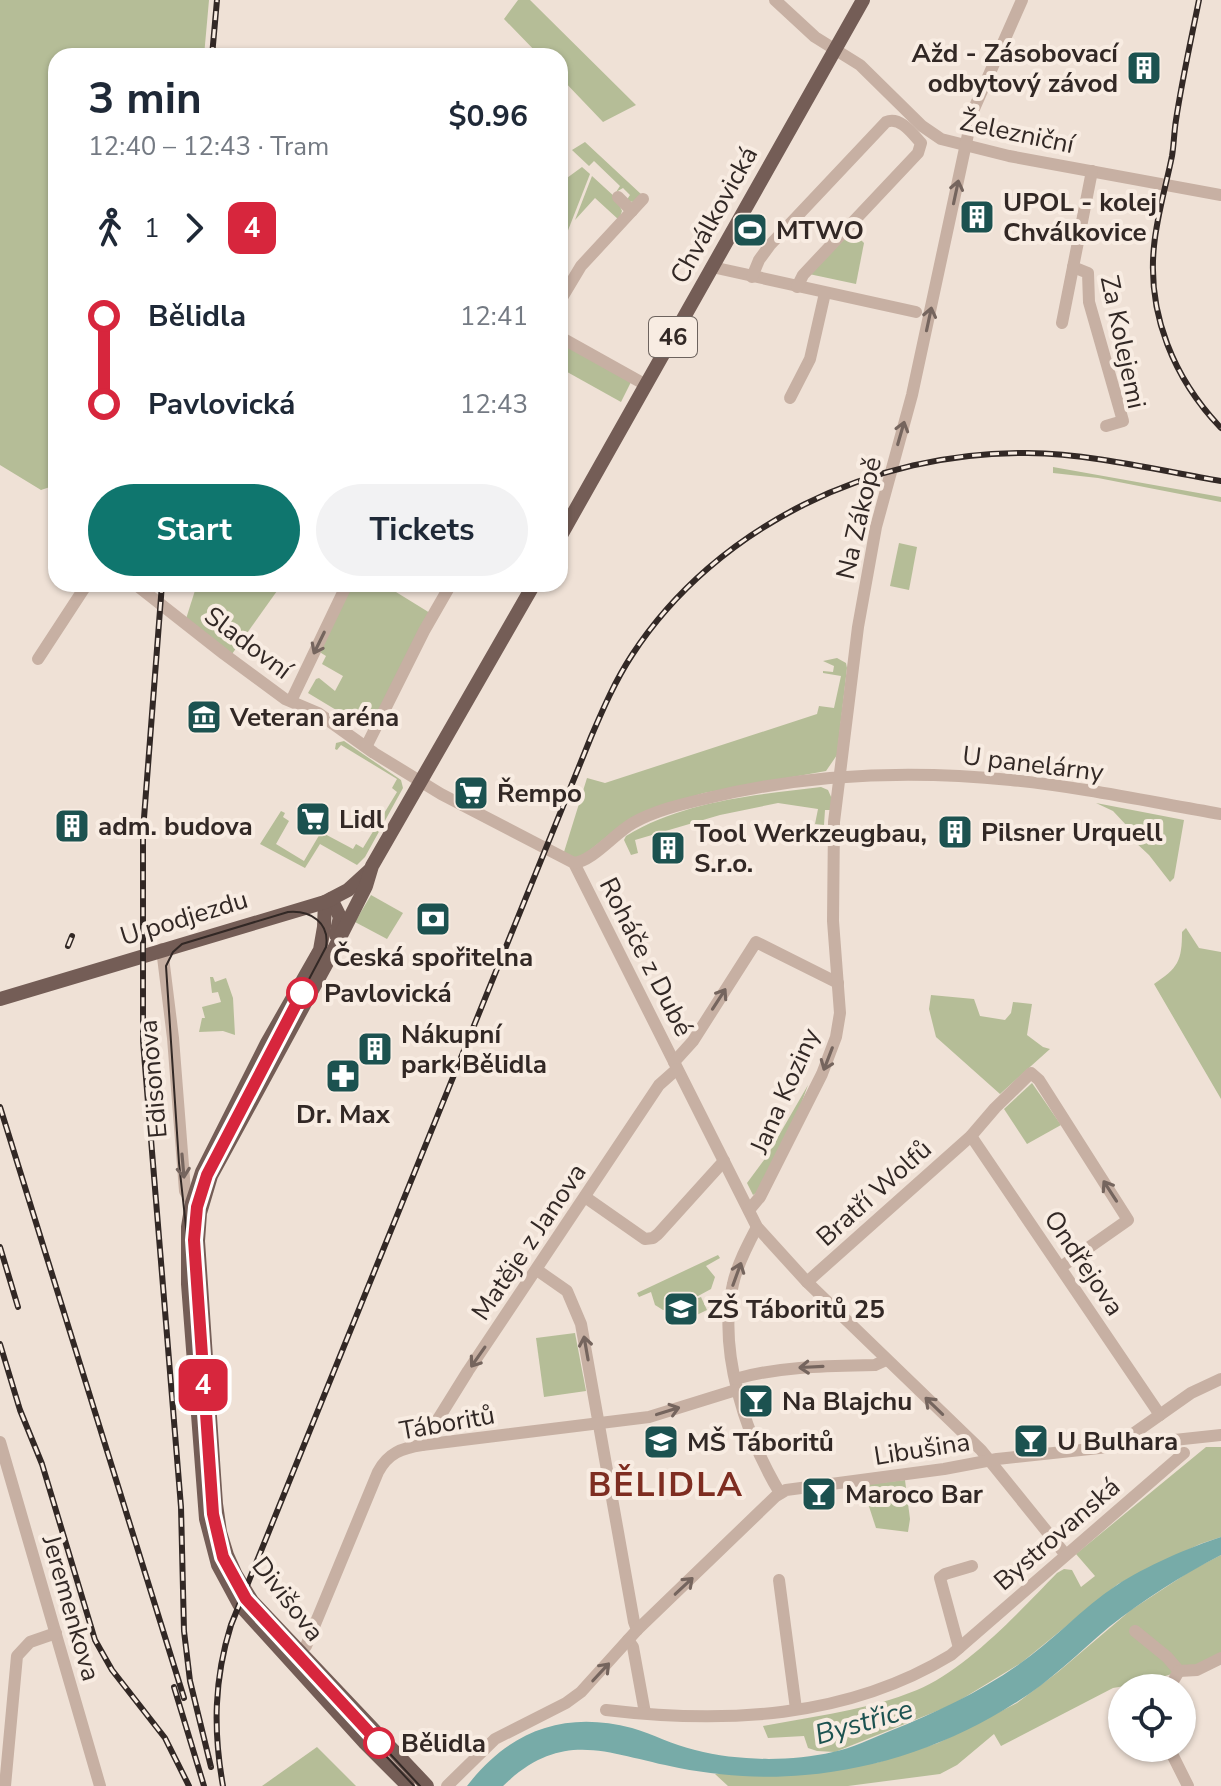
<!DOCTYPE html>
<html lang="en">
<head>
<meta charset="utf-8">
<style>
  :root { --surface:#fff; --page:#f2f2f3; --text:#1f2937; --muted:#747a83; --accent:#0f766e }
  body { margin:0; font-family:"Nunito Sans",sans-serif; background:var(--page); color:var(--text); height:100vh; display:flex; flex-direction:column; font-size:30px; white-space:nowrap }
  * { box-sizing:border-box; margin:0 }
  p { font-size:26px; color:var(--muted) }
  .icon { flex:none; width:44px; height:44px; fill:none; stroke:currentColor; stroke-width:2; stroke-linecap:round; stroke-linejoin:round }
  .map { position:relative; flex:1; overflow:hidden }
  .details { position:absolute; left:48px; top:48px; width:520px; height:544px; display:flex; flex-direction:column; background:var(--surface); border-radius:24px; box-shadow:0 2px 6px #0004 }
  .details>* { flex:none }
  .badge { padding:0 16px; border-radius:12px; font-size:28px; line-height:52px }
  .tools { position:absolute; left:1108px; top:1674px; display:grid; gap:16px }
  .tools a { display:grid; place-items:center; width:88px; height:88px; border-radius:50%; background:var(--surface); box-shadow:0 2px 6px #0004; font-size:40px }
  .map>.badge { position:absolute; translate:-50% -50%; box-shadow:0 0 0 4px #fff }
  .legs { display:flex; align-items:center; gap:12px; height:88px; padding:0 40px; font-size:26px }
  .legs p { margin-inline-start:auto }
  .head { display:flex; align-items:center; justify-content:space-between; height:136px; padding:0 40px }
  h1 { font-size:44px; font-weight:700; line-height:60px }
  .action { display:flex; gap:16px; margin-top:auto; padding:16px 40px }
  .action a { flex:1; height:92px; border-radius:48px; background:var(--accent); color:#fff; font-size:32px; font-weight:700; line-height:92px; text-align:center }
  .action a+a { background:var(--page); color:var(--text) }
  ul { padding:0 40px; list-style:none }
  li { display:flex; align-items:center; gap:28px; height:88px; font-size:30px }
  li i { display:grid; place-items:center; width:12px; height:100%; margin:0 10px; background:currentColor }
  li i::after { content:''; width:20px; height:20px; margin:-10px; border:6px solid; border-radius:50%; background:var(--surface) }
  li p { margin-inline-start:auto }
  li:first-child i { background:linear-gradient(#0000 50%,currentColor 0) }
  li:last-child i { background:linear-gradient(currentColor 50%,#0000 0) }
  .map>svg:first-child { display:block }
</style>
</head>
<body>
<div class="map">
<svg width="1221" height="1786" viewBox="0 0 1221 1786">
  <rect width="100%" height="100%" fill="#efe1d6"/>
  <g fill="#b5bd97">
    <path d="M0 0H209L204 56H56V485L41 490 0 465Z"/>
    <path d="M518 0H530L636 105 603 122 560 77V56H540L504 19Z"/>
    <path d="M585 142 642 195 634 202 626 201 630 195 623 188 616 192 620 186 594 161 589 166 572 150Z"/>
    <path d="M582 167 590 174 567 233 560 224V183Z"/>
    <path d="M592 176 616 198 622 211 619 220 595 198 575 220Z"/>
    <path d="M851 230 864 243 856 284 809 274Z"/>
    <path d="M560 342 631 382 621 402 560 368Z"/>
    <path d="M1053 467 1221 497V502L1098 478 1053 473Z"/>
    <path d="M899 543 917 547 909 590 890 586Z"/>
    <path d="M197 584H282L232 654 186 619Z"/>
    <path d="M351 584H383L430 613 372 728H366L308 693 316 679 319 678 335 691 343 676 322 664 326 656 318 651Z"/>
    <path d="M837 658 846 663 847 668 837 755 826 771 704 793 652 809 624 823 585 854 574 858 564 852 587 778 605 783 817 714 819 706 834 708 841 676 823 673V671L833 672 834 666 823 661Z"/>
    <path d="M344 741 401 780 403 788 365 857 357 865 320 844 305 868 260 844 281 811 285 813 283 817 289 821 276 844 304 861 321 832 353 849 356 844 363 848 397 792 392 788 397 779 341 745 337 750 335 749 336 743Z"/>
    <path d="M821 787 828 790 832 799 831 810H825L824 825 815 824 818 809 778 803 720 815 635 840 638 853 631 855 624 840 626 836C684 801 755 795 821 787Z"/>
    <path d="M1096 803 1184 820 1174 878 1170 882 1149 855 1134 841 1128 827 1113 811Z"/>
    <path d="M371 895 403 913 387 939 355 922Z"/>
    <path d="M1186 928 1199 948 1221 952V1099L1154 984C1178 968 1182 961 1182 932Z"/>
    <path d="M210 977H213L215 982 226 978 233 998 235 1035 223 1031 199 1032 202 1018H205L202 1007 221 1002 218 992 212 993Z"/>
    <path d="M931 995 974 999 980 1016 1005 1020 1011 1013 1013 1002 1032 1004 1027 1035 1043 1047 1050 1049 1000 1094 936 1037 929 1009Z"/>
    <path d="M1032 1083 1061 1125 1027 1144 1004 1109Z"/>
    <path d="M808 1085 796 1118 756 1193 753 1195 747 1183 767 1156Z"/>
    <path d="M718 1255 720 1258 706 1266 715 1277 711 1289 687 1302 701 1297 707 1310 680 1323 674 1309 663 1310 655 1305 651 1292 639 1297 637 1293Z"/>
    <path d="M575 1333 586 1391 544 1397 536 1338Z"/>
    <path d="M1206 1447H1221V1537L1200 1544 1118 1584 1021 1663 952 1705 835 1752 817 1751 808 1748 804 1736 768 1738 763 1726C815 1716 868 1710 917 1690 966 1670 1021 1610 1057 1573L1064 1569 1072 1570 1081 1587 1095 1576 1076 1554Z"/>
    <path d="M905 1480 910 1519 908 1532 876 1528 862 1485Z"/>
    <path d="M1221 1555V1653L1185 1670 1142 1683 1113 1688 1001 1746 994 1734 957 1765 940 1774 848 1786H728L715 1774 876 1763 938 1743 1017 1703 1058 1672 1131 1610 1192 1570Z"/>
    <path d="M317 1747 356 1786H262Z"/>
  </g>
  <path fill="#77aba8" d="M1221 1537V1555C1182 1575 1143 1600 1109 1627 1078 1653 1050 1682 1015 1703 953 1743 878 1769 805 1775 763 1779 720 1776 679 1768 609 1755 564 1727 503 1786H467C509 1731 564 1710 632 1728 653 1734 673 1745 695 1750 738 1761 789 1762 833 1752 852 1748 871 1739 890 1731 935 1713 978 1693 1018 1665 1053 1641 1082 1608 1117 1585 1144 1567 1190 1547 1221 1537Z"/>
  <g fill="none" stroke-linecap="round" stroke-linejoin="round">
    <g stroke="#c7b0a3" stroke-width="12">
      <path d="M775 0 815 37 860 65 922 126 941 139 1009 156 1221 195"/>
      <path d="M618 197 632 211"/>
      <path d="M712 267 916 312"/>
      <path d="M1073 267 1088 273 1089 302 1123 421 1106 426"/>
      <path d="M752 277 759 260 770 245 886 122C900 116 912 133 921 143L918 153 803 275 797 287"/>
      <path d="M560 301 581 266 643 199"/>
      <path d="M1062 323 1092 171"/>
      <path d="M560 337 646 385"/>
      <path d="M790 398 810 359 825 293"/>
      <path d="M135 584 224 654 285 699 318 713 374 753 441 794 574 863 757 1227 807 1282 981 1450 1065 1554"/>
      <path d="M38 659 87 584"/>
      <path d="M291 701 347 584"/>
      <path d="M366 747 424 631 451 584"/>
      <path d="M574 863C593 861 615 833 633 823 656 810 683 804 708 798 806 774 911 770 1011 780 1081 787 1151 802 1221 814"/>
      <path d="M162 949 173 1038 185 1191 192 1203"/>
      <path d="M674 1062 693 1041 756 942 838 983"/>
      <path d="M971 1136 1160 1415"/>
      <path d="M585 1197 645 1239 653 1238 658 1234 724 1161"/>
      <path d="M749 1210 760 1197 822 1074 836 1037 840 1013 833 921 834 822 858 627 876 527 912 395 973 111 1022 0"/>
      <path d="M757 1227C748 1244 737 1265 733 1284 717 1350 746 1437 780 1493"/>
      <path d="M537 1270 567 1291 581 1324 634 1622 637 1630"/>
      <path d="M807 1282 971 1136 995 1108 1031 1073 1039 1080 1128 1220 1061 1267"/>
      <path d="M735 1379C781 1366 828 1366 875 1365L886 1360"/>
      <path d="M0 1442 100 1786"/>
      <path d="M422 1445 468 1371 659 1085 677 1069"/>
      <path d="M1125 1446 1130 1436 1191 1393 1221 1379"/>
      <path d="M779 1580 796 1709"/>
      <path d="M1135 1631 1167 1657 1179 1671"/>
      <path d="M628 1640 633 1647 645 1713"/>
      <path d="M959 1648 940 1578 945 1574 972 1566"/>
      <path d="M294 1659 306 1646 378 1472C388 1453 402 1448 422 1445L649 1417 736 1390"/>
      <path d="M1179 1671 1197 1670 1221 1658"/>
      <path d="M1169 1688 1179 1671"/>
      <path d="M606 1710C724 1724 846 1719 951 1655L1184 1453"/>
      <path d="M1169 1748 1188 1786"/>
      <path d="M5 1786 17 1656 30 1642 56 1633"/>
      <path d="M447 1786 495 1739 566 1703 581 1692 637 1630 776 1496 786 1490 944 1469 997 1459 1221 1435"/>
    </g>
    <g stroke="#745d56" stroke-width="14">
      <path d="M560 537 863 0"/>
      <path d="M331 899 340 917 336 935"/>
      <path d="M325 902 324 927 320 950 267 1043 202 1172 192 1203 188 1227V1284L206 1519 218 1565 239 1604 365 1743 408 1786"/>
      <path d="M0 999 325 902 348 890 370 870"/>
      <path d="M427 1786 252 1601 236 1575 227 1555 220 1532 216 1504 198 1241 200 1213 211 1176 328 961 366 886 372 866 534 584"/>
    </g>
    <path stroke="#322825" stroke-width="2" d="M414 1786 249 1610 231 1583 217 1550 208 1504 193 1291 179 1163 166 966 173 952 182 944 288 912C311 910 330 923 326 947L213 1161C200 1190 193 1218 195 1251L213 1519 225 1561 246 1599 420 1786"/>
    <defs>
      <g id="rail">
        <path d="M1199 0C1191 40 1182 80 1176 120 1174 132 1174 144 1172 156 1166 186 1157 215 1154 246 1147 314 1174 379 1221 428"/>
        <path d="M212 56 217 0"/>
        <path d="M162 584 143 831V1041L181 1507 184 1631 190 1681 211 1767"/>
        <path d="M68 946 72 936"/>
        <path d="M0 1107 184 1698"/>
        <path d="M0 1247 18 1307"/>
        <path d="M0 1344 20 1410 42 1464 95 1640 112 1670 165 1738 189 1786"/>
        <path d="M174 1687 204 1786"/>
        <path d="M223 1786C213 1730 214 1679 231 1625L591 737C603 709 615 681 632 655 717 525 874 451 1028 453 1093 454 1157 470 1221 481"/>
      </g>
    </defs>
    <use href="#rail" stroke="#322825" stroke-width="6"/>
    <use href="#rail" stroke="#f8ece2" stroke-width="3" stroke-dasharray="9" stroke-linecap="butt"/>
  </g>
  <defs><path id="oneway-shaft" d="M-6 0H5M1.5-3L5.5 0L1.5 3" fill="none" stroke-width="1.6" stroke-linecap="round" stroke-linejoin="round" transform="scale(2)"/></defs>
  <g stroke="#75655e">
    <use href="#oneway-shaft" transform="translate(956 192) rotate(-78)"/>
    <use href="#oneway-shaft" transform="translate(929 319) rotate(-78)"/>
    <use href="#oneway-shaft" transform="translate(901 433) rotate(-74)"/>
    <use href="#oneway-shaft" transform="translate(319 643) rotate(116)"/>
    <use href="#oneway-shaft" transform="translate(719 999) rotate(-57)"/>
    <use href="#oneway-shaft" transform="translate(828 1059) rotate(111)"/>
    <use href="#oneway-shaft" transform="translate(183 1166) rotate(85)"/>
    <use href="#oneway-shaft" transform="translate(1110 1191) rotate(-123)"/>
    <use href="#oneway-shaft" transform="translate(737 1274) rotate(-70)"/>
    <use href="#oneway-shaft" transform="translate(586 1348) rotate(-100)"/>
    <use href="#oneway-shaft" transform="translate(478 1357) rotate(125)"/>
    <use href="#oneway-shaft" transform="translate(811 1367) rotate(177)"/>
    <use href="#oneway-shaft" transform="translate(934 1406) rotate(-136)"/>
    <use href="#oneway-shaft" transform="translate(668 1411) rotate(-17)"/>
    <use href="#oneway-shaft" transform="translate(684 1586) rotate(-43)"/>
    <use href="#oneway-shaft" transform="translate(601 1672) rotate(-47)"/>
  </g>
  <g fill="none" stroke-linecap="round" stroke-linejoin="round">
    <defs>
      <path id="line-1" d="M302 993 207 1175 197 1207 194 1240 213 1514 223 1557 246 1599 379 1743"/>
    </defs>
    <use href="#line-1" stroke="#fff" stroke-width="18"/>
    <use href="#line-1" stroke="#d7263d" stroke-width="12"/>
  </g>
  <defs>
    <symbol id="building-square" viewBox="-11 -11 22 22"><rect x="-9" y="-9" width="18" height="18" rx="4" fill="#1c5250" stroke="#f8ece2"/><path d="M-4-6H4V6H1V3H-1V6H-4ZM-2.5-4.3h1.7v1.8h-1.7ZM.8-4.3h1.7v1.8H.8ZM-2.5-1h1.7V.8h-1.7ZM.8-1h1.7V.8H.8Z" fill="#fff"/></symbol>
    <symbol id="stadium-square" viewBox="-11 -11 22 22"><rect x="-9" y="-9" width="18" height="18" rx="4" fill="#1c5250" stroke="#f8ece2"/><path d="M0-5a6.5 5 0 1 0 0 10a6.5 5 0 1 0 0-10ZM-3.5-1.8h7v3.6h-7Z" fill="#fff"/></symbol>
    <symbol id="museum-square" viewBox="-11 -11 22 22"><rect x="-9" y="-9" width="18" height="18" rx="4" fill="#1c5250" stroke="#f8ece2"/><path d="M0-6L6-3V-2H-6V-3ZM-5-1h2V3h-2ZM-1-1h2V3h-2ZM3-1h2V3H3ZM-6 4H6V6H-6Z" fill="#fff"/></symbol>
    <symbol id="supermarket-square" viewBox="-11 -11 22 22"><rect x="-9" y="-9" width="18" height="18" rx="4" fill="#1c5250" stroke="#f8ece2"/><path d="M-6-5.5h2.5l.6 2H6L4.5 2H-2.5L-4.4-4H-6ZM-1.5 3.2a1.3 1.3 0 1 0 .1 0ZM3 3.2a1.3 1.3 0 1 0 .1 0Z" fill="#fff"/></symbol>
    <symbol id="bank-square" viewBox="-11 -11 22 22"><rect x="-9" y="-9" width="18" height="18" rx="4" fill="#1c5250" stroke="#f8ece2"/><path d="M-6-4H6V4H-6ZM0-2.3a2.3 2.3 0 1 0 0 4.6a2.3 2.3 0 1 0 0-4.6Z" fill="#fff"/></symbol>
    <symbol id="pharmacy-square" viewBox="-11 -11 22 22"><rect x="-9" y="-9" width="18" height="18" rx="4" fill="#1c5250" stroke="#f8ece2"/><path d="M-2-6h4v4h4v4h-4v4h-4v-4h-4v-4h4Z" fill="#fff"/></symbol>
    <symbol id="school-square" viewBox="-11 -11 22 22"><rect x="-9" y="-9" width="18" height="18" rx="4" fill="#1c5250" stroke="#f8ece2"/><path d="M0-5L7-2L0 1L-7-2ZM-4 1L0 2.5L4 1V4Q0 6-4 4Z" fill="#fff"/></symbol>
    <symbol id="bar-square" viewBox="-11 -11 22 22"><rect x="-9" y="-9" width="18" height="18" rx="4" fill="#1c5250" stroke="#f8ece2"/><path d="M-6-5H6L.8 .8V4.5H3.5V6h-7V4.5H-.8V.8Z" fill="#fff"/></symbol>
  </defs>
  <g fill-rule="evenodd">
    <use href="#building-square" x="1124" y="48" width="40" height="40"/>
    <use href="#building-square" x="957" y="197" width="40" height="40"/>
    <use href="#stadium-square" x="730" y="210" width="40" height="40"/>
    <use href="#museum-square" x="184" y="697" width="40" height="40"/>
    <use href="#supermarket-square" x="451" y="773" width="40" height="40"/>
    <use href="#supermarket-square" x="293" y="799" width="40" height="40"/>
    <use href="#building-square" x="52" y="806" width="40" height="40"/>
    <use href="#building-square" x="935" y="812" width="40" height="40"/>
    <use href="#building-square" x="648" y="828" width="40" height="40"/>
    <use href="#bank-square" x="413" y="899" width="40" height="40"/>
    <use href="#building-square" x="355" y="1029" width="40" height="40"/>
    <use href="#pharmacy-square" x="323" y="1056" width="40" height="40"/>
    <use href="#school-square" x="661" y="1289" width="40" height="40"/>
    <use href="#bar-square" x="736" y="1381" width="40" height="40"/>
    <use href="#bar-square" x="1011" y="1421" width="40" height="40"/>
    <use href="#school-square" x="641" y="1422" width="40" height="40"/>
    <use href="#bar-square" x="799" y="1474" width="40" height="40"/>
  </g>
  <g fill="#fff" stroke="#d7263d" stroke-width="4">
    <circle cx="302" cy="993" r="14"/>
    <circle cx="379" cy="1743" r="14"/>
  </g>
  <g text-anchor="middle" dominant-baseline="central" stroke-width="8" stroke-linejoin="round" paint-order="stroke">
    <rect fill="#f8ece2" stroke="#6d635e" stroke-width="2" x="649" y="317" width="48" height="40" rx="6"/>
    <g font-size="24" font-weight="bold" fill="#322825">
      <text x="673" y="337">46</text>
    </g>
    <g font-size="26" font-weight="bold" fill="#322825" stroke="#f8ece2" text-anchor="start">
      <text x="1118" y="53" text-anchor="end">Ažd - Zásobovací<tspan x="1118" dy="30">odbytový závod</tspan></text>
      <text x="1003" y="202">UPOL - kolej<tspan x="1003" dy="30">Chválkovice</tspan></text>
      <text x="776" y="230">MTWO</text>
      <text x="230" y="717">Veteran aréna</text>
      <text x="497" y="793">Řempo</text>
      <text x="339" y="819">Lidl</text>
      <text x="98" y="826">adm. budova</text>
      <text x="981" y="832">Pilsner Urquell</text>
      <text x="694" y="833">Tool Werkzeugbau,<tspan x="694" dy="30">S.r.o.</tspan></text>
      <text x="433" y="957" text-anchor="middle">Česká spořitelna</text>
      <text x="401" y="1034">Nákupní<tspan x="401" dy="30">park Bělidla</tspan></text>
      <text x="343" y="1114" text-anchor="middle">Dr. Max</text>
      <text x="707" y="1309">ZŠ Táboritů 25</text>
      <text x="782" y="1401">Na Blajchu</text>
      <text x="1057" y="1441">U Bulhara</text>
      <text x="687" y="1442">MŠ Táboritů</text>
      <text x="845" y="1494">Maroco Bar</text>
    </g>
    <g font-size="26" fill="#322825" stroke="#f8ece2">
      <text transform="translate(1017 133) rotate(12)">Železniční</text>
      <text transform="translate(714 215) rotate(-61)">Chválkovická</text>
      <text transform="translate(1123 342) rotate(78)">Za Kolejemi</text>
      <text transform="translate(859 518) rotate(-77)">Na Zákopě</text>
      <text transform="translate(248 643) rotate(37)">Sladovní</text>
      <text transform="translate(1033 764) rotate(7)">U panelárny</text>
      <text transform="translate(184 918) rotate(-17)">U podjezdu</text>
      <text transform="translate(646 957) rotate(63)">Roháče z Dubé</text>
      <text transform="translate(153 1079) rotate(-95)">Edisonova</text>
      <text transform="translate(785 1091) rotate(-66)">Jana Koziny</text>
      <text transform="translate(874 1193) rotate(-42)">Bratří Wolfů</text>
      <text transform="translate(529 1242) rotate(-56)">Matěje z Janova</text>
      <text transform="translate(1084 1263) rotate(56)">Ondřejova</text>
      <text transform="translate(447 1423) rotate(-10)">Táboritů</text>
      <text transform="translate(922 1449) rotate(-9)">Libušina</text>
      <text transform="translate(1057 1534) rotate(-41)">Bystrovanská</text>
      <text transform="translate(288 1599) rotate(52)">Divišova</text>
      <text transform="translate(71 1608) rotate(74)">Jeremenkova</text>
    </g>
    <g font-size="26" font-weight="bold" fill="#322825" stroke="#f8ece2" text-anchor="start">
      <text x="324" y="993">Pavlovická</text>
      <text x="401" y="1743">Bělidla</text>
    </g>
    <g font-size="28" font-style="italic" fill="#1c5250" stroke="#f8ece2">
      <text transform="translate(864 1722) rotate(-16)">Bystřice</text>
    </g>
    <g font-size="34" font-weight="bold" letter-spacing="2" fill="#7e2d21" stroke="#f8ece2">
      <text x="666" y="1485">BĚLIDLA</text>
    </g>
  </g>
</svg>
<div class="tools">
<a><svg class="icon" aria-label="locate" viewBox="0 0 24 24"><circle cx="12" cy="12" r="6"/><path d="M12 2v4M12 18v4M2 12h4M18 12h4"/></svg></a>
</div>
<b class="badge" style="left:203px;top:1385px;background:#d7263d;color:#fff">4</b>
<section class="details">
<div class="head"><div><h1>3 min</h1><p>12:40 – 12:43 · Tram</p></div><b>$0.96</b></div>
<div class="legs"><svg class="icon" aria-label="walk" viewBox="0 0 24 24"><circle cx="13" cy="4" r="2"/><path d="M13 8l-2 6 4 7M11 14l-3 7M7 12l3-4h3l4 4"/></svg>1<svg class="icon" aria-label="forward" viewBox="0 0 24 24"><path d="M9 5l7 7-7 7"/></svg><b class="badge" style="background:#d7263d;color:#fff">4</b></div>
<ul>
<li><i style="color:#d7263d"></i><b>Bělidla</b><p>12:41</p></li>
<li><i style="color:#d7263d"></i><b>Pavlovická</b><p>12:43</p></li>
</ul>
<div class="action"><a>Start</a><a>Tickets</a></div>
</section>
</div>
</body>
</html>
